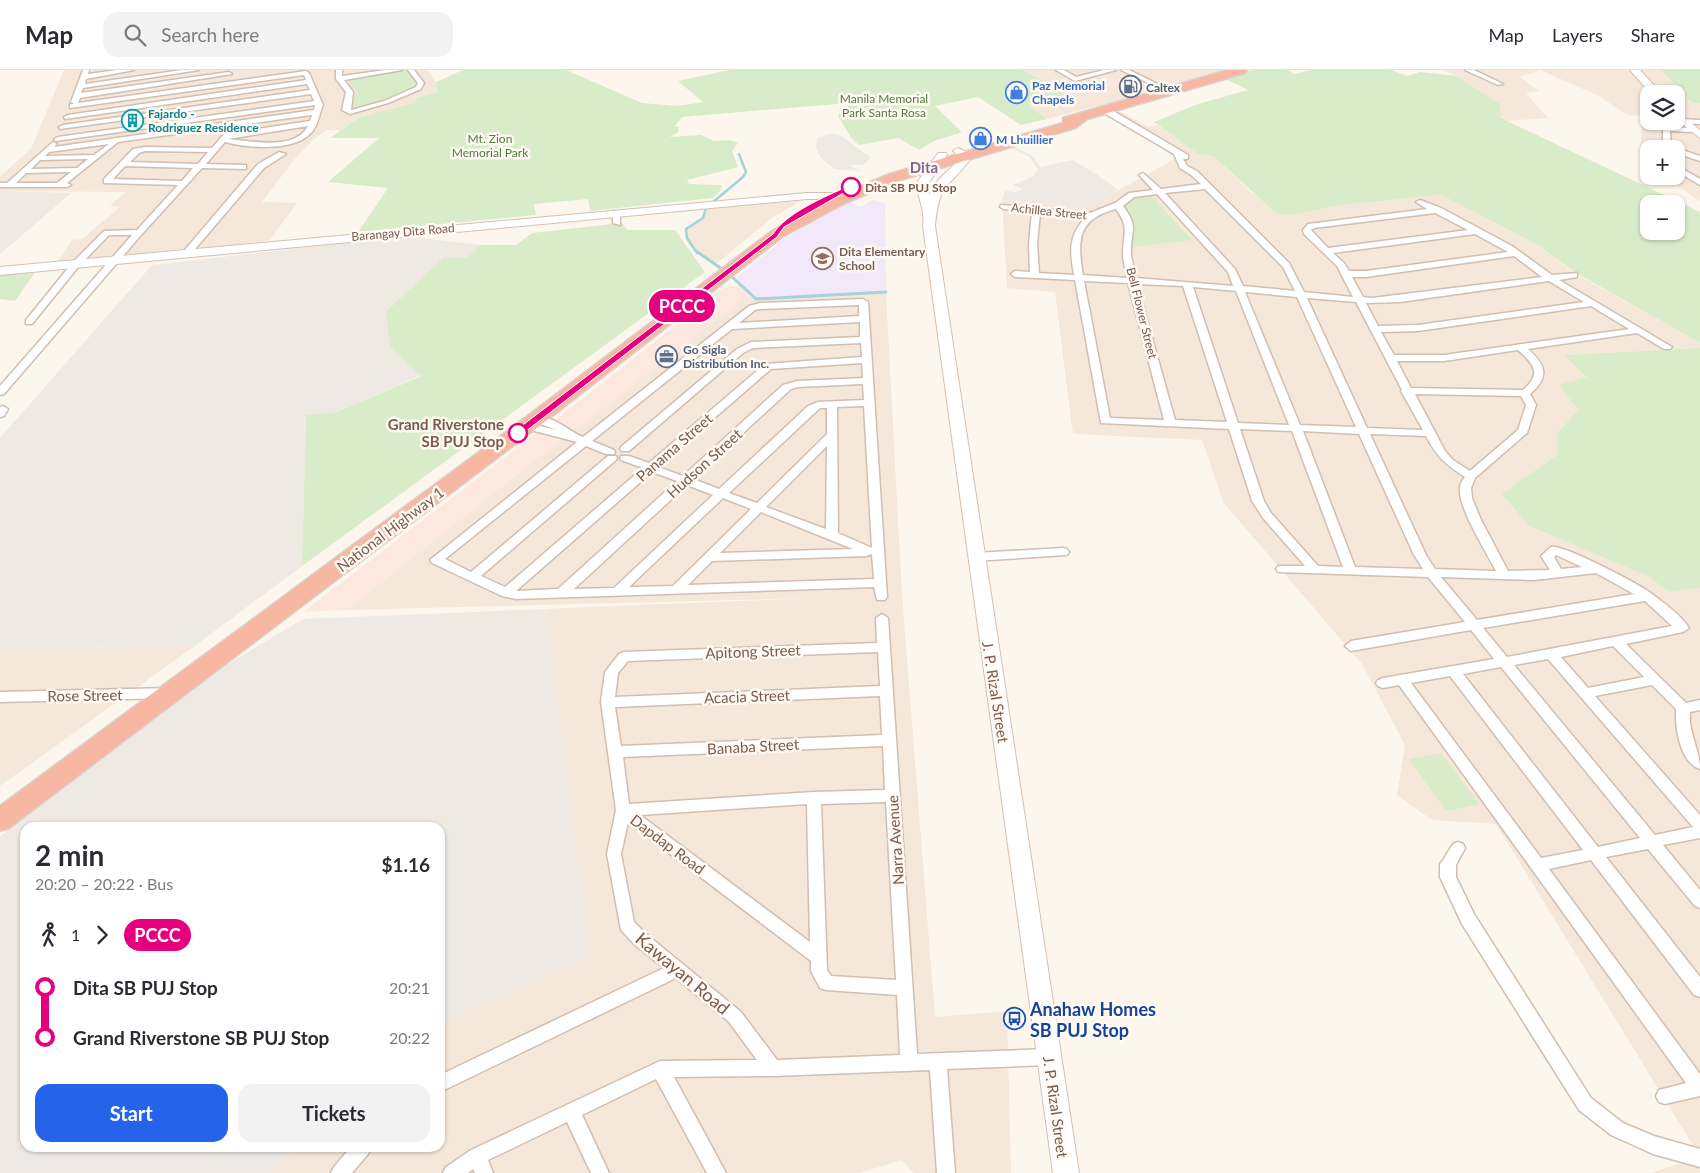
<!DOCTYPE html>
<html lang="en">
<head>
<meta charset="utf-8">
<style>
  :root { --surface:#fff; --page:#f2f2f3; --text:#2b2b33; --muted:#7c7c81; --line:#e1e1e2; --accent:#2563eb }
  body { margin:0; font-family:Lato,sans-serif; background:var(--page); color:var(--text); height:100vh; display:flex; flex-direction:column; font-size:19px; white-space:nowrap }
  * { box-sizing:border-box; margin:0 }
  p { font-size:16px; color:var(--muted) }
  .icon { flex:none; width:28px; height:28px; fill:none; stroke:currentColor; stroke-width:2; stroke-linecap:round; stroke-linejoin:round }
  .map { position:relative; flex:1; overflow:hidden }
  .panel { position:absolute; left:20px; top:752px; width:425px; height:330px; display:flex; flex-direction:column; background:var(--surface); border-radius:15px; box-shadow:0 1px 4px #0004 }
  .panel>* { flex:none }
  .badge { padding:0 10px; border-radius:16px; font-size:18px; line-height:32px }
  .fabs { position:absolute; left:1640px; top:15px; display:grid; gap:10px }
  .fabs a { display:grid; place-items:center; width:45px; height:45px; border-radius:10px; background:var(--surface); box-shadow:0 1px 4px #0004; font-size:25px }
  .map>.badge { position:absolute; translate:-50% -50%; box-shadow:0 0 0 2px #fff }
  .legs { display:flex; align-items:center; gap:8px; height:55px; padding:0 15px; font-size:16px }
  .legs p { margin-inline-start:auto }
  .summary { display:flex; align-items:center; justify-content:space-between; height:85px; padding:0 15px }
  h1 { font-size:28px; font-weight:700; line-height:38px }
  .button { display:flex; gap:10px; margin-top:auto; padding:10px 15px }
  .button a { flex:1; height:58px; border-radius:15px; background:var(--accent); color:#fff; font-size:20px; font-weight:700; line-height:58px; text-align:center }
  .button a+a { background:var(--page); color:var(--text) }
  ul { padding:0 15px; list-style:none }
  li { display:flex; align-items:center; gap:18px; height:50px; font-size:19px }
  li i { display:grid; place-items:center; width:8px; height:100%; margin:0 6px; background:currentColor }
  li i::after { content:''; width:12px; height:12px; margin:-6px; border:4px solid; border-radius:50%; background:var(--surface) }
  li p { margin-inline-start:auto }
  li:first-child i { background:linear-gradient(#0000 50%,currentColor 0) }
  li:last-child i { background:linear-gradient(currentColor 50%,#0000 0) }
  header { display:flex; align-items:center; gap:30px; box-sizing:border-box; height:70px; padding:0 25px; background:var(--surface); border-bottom:1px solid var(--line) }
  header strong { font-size:24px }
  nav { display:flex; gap:28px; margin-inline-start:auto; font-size:18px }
  .search { width:350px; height:45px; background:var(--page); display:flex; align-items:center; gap:12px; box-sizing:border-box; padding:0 18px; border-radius:15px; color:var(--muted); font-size:19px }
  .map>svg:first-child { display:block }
</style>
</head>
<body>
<header>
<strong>Map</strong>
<div class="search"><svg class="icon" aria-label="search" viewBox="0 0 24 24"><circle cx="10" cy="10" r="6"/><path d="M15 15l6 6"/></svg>Search here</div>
<nav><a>Map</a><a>Layers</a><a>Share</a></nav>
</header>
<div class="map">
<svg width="1700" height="1103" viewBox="0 0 1700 1103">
  <rect width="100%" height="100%" fill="#fdf6ec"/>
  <g fill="#f5e8da" fill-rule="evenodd">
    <path d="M64 0H428L436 12 438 22 415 28 417 32 360 47 341 60H326L313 70 293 91 262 132 297 133 269 171 57 193 72 170 82 169 120 137 110 136 126 122 0 121V106L31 79Z"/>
    <path d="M1023 0H1224L1157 20 1127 7 1105 14 1133 27 1047 49 1028 37 1067 25Z"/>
    <path d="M1443 0H1661L1692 33H1700V131L1662 106H1676V79H1649V97L1640 92 1642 46 1627 45 1599 26 1540 0 1520 7 1539 21 1526 23 1548 48 1507 51 1456 6ZM1649 24H1676V51H1649Z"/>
    <path d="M1119 41 1147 56 1157 55 1198 83 1213 86 1252 123 1291 145 1341 135 1441 125 1538 175 1576 204 1700 273V278L1565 285 1586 308 1578 340 1557 363V385L1529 456 1649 507 1669 522 1700 518V1103H1651L1700 1087 1496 754 1432 750 1397 725 1405 675 1362 594 1223 432 1202 370 1073 364 1055 222 1007 218 1002 130 1087 138 1176 88 1149 68 1106 45Z"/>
    <path d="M801 131 772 148 715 195 695 179 685 164 686 159 703 148 706 138Z"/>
    <path d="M886 222 902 525 935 947 1007 941 1011 1103H913L902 1090 859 1103H270L293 1078H440V953L590 886 544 539 811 528 346 540 560 370 745 227Z"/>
    <path d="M196 575 0 716V580Z"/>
  </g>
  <g fill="#fde8e0">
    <path d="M1127 7 1157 20 1133 27 1104 14Z"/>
    <path d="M740 215 756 229 745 227 575 360 554 351 723 218Z"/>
    <path d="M538 362 560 370 346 540 303 542Z"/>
  </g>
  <g fill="#efe9e4">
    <path d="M832 63 841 66 871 88 862 95H850L860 101 835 99 821 88 816 78 817 68Z"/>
    <path d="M1014 77 1031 85 1041 97 1072 90 1098 105 1118 120 1087 138 1002 130 1005 121 1016 122 1023 119 1013 115 1034 106 1038 99 1028 86 1011 78Z"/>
    <path d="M0 121 71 123 0 184Z"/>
    <path d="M405 166 480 175 391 277 421 305 337 342 306 345 302 496 196 575 0 580V368L152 195Z"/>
    <path d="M544 539 590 886 440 953V758H25V1078H293L270 1103H0V766L223 597 303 549Z"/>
  </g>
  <path fill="#f3e8fa" d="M872 130 885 133 886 222 756 229 740 215 737 207 784 169 838 136 849 133 861 137Z"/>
  <g fill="#d8ecc9" fill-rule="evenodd">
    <path d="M395 0H410L419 12 417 16 383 31 351 37 356 21 346 8Z"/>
    <path d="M463 0H566L642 33 678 36 703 32 678 11 729 0H1023L1068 25 1029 36 1047 49 1021 55 978 27 935 36 962 62 934 71 919 80 898 68 859 75 852 69 838 46 840 42 847 39 848 33 682 47 675 56 679 57 678 62 670 67 701 65 714 71 730 70 738 73 732 81 738 97 687 110 689 114 722 115 720 121 713 128 590 141 588 129 534 134 536 145 358 162 388 118 328 112 379 68H330L360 47 417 32 415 28 438 22 436 12Z"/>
    <path d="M1252 0H1287L1295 4 1310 0H1391L1407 6 1420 2 1456 6 1500 34 1501 47 1507 51 1700 142V273L1576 203 1538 175 1441 125 1341 135 1291 145 1277 144 1213 86 1198 84 1154 52 1195 35 1248 20 1223 8ZM1649 134H1676V161H1649Z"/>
    <path d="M1661 0H1700V33H1692Z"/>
    <path d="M1148 122 1192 170 1132 177 1129 156 1120 134 1124 129Z"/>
    <path d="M622 153 628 160H675L705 202 302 496 306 345 337 342 421 306 390 277 386 242 444 187 467 188 480 175H516L532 163Z"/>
    <path d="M36 201 15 231 0 229V204Z"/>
    <path d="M1700 278V518L1669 522 1649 507 1529 456 1502 424 1557 385V363L1578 340 1559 315 1586 307 1564 285Z"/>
    <path d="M1441 683 1479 734 1446 741 1409 689Z"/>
  </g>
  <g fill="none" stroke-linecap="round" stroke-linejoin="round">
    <path stroke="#a5d3da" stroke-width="2.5" d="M697 183 687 168 686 159 703 148 706 138 743 107 746 102 739 84"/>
    <path stroke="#a5d3da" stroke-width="3" d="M696 181 729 204 756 229 886 222"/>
    <defs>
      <g id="street">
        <path d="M83 0H89L88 4 117 0H134L86 9 85 14 182 0H199L83 18 81 23 229 2 232 4 80 28 78 33 306 1 309 3 323 35C319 44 318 56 311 63 294 82 247 78 225 72L206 94 243 95H246V99L202 98 142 164 4 324 0 325V316L132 165H109L79 196 32 254H26V250L73 192 104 161 137 160 178 115 104 113V109L133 79 145 77 212 78 224 64 310 51 312 45 118 72 67 113 71 115 67 117H0V113H7L53 72 57 74 54 77 314 40 315 35 55 71 54 69 58 67 314 31 311 24 60 59 59 57 63 55 310 20 307 14 65 49 64 47 68 45 306 10 304 5 70 38V34H74L71 32ZM308 56C295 81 251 71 228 69ZM109 74 94 85 45 86 49 82ZM145 81 208 82 198 94 130 92 139 83ZM88 89 77 98 31 99 40 90ZM125 96 193 98 182 111 113 109ZM71 102 57 113H16L26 103Z"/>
        <path d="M336 0H342V6L386 0H402L344 10 353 22 351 40 384 31 416 17 418 13 408 0H414L424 13 421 19 388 33 350 44 342 40 346 22 336 9Z"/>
        <path d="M1056 0H1064L1076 7 1104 0H1116L1075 11Z"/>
        <path d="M1121 0H1129L1172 21 1167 22Z"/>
        <path d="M1465 0H1474L1503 14 1498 15Z"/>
        <path d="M1104 39H1110L1188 85V89H1183L1187 96 1197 101 1289 193 1304 222 1353 227 1337 196 1304 164 1303 160 1308 154 1427 139 1416 132 1420 130 1441 138 1512 176 1552 205 1577 203V207L1559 210 1672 277 1670 279H1664L1637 263 1528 279C1546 295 1550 307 1530 324L1536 335 1527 363 1475 408 1471 418 1472 428 1481 450 1508 501 1550 500 1541 486 1551 477C1563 474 1639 514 1652 524 1664 533 1682 546 1689 558L1683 562 1626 574 1686 633 1700 630V640L1690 642C1688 663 1700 679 1700 699 1680 693 1675 657 1676 639L1652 615 1595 626 1700 745V768L1663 775 1700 820V838L1695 836 1648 779 1606 787 1700 907V927L1694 925 1591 790 1549 799 1700 1004V1026L1665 1034 1659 1032 1656 1026 1659 1020 1686 1013 1399 615 1383 618 1378 616 1376 613 1378 610 1383 608 1494 589 1471 560 1351 581 1345 576 1351 571 1465 552 1428 507 1278 502 1276 499 1278 496H1305L1263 448 1252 431 1229 359 1101 353 1075 210 1015 207 1011 204 1015 201 1030 202 1029 174 1032 142 1004 139 1000 137 1001 135 1090 143 1115 133 1129 123 1153 120 1139 105 1143 103 1161 119 1201 114 1191 105 1180 98 1174 84 1104 43ZM1205 119 1283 197 1295 221 1243 216 1235 199 1165 123ZM1157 124 1228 202 1233 216 1136 208C1135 201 1132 192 1131 185 1130 159 1140 159 1123 136L1134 127ZM1116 139C1130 158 1123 163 1123 184 1123 192 1126 200 1127 208L1083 205C1080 186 1075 160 1095 148 1101 143 1110 141 1116 139ZM1040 143 1085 148C1068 166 1070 182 1074 205L1039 203 1037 174ZM1435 143 1468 160 1328 178 1311 160 1314 158ZM1475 164 1508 182 1366 201H1349L1344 193 1333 183ZM1514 186 1542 207 1372 228 1363 227 1352 207H1366ZM1084 211 1128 213 1164 350 1110 348ZM1549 211 1584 232 1418 255 1378 256 1366 233 1400 232ZM1137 214 1183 216 1227 352 1175 350ZM1193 217 1236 221 1289 355 1238 353ZM1245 222 1297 227 1356 357 1300 355ZM1307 228 1356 232 1402 320 1401 321 1423 360 1367 358ZM1591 236 1629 259 1444 285H1394L1381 262 1418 261ZM1518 280C1534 294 1542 304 1523 320L1411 318 1397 291H1444ZM1415 324 1521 326 1526 335 1518 360 1470 401 1453 390 1445 381ZM1240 359 1292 361 1343 497 1318 496 1271 443 1264 431ZM1303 361 1359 364 1414 485 1423 499 1355 497ZM1370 364 1426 366C1437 387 1445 394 1465 407 1463 410 1460 413 1460 418 1457 436 1487 483 1496 501L1435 499 1426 485ZM1556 485 1582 497 1561 499 1554 487ZM1596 503 1634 524 1477 550 1441 507 1534 510ZM1645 531 1672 556 1507 587 1483 558ZM1613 576 1644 607 1588 618 1561 587ZM1548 589 1693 757 1655 765 1514 595ZM1501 597 1640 768 1598 777 1463 604ZM1450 606 1583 780 1541 788 1411 613Z"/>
        <path d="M1679 49 1700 50V54L1682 53H1679Z"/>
        <path d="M1663 57 1691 58 1695 60 1691 62 1670 61 1671 79H1663Z"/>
        <path d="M1676 78 1700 86V91L1676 83V79H1673Z"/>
        <path d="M279 82 286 84 264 98 190 185H184V181L258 94Z"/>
        <path d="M1676 95 1700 109V115L1676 101Z"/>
        <path d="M613 141 620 143V155L613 153Z"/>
        <path d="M863 229 868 232 887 527 885 530H877L874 517 516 529 502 526 432 493 430 490 577 372 523 358V354L527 353 557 360 532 351V347C551 343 568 361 583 367L749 236 760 233ZM859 235V246L739 253 755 240 760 239ZM860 252V267L751 272 737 279 621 377 620 379 621 381H629L743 283 753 278 861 273 862 287 765 294 649 393 629 386H621L620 388 621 390 643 398 505 517 481 506 616 390 617 388 616 386H608L471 502 445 489 586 376 606 384H614L615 382 614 380 592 371 732 259ZM862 293 863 308 797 311 783 315 683 406 658 397 771 299ZM863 314 864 330 818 332 808 336 719 419 693 409 791 319 798 317ZM864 336 872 478 838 463 837 337ZM820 338H827V364L757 433 729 423ZM827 376 826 459 766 437ZM652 402 677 411 558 519 516 521ZM687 415 713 425 614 518 574 519ZM723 428 751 439 673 516 629 517ZM761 442 853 479 720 483ZM872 484 874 509 688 515 712 491 866 486Z"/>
        <path d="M3 336 8 339 4 346 0 347V337Z"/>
        <path d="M1063 478 1067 479 1069 482 1067 485 975 491 969 487 975 483Z"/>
        <path d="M882 544 888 548 917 984 1049 979 1055 981 1058 987 1055 993 1049 995 947 999 955 1103H937L930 1000 773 1006 674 1007 726 1103H707L656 1009 582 1045 609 1103H591L567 1052 488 1090 493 1103H475L473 1099 468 1103H443L446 1097 471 1080 660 991 757 990 729 952 676 908 440 1022V1005L664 898 634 874 621 860 607 784 616 740 601 632 605 602 619 584 624 582 877 573 876 548ZM878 582 880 616 615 627 618 603 628 591ZM880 626 882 665 621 676 615 637ZM883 676 885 720 814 722 629 734 623 687ZM886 732 896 910 831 906 827 900 821 734ZM807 734 810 872 640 745ZM628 752 811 891V901L820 918 826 920 897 925 900 985 777 990 741 942 646 864 634 852 621 784Z"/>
        <path d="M170 618 175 620 177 623 175 626 170 628 0 632V622Z"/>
        <path d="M1458 772 1463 774 1465 778 1456 795V807L1474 844 1591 1028 1623 1053 1654 1066 1700 1079V1097L1653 1084 1611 1065 1579 1040 1462 854 1440 807V794L1443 790 1453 774Z"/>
        <path d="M350 1078H371L368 1084 352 1103H331L334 1097Z"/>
      </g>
      <g id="secondary">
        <path d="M1630 0H1640L1662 24H1651Z"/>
        <path d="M1676 41 1700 60V68L1676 49Z"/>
        <path d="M958 78 968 83 969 91C946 120 939 114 935 156L1079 1103H1053L923 156C925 139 919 131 916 114L938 83H946L947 85 928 114 929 125 938 110 959 90V86L953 81Z"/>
        <path d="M807 123H831L847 129 841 132 830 129H807L0 205V197Z"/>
      </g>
      <path id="highway" d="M1228 0H1247L1245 3 1087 49 1075 58 900 110 843 134 782 167 543 353 9 758 0 761V736L529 345 772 161 833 128 890 104 1063 53V48Z"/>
    </defs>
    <use href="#street" stroke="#d1beb0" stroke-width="3"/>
    <use href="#secondary" stroke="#d6c0b0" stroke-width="2"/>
    <use href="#highway" stroke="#dad1cd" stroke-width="3"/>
    <use href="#street" fill="#fff" fill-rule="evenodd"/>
    <use href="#secondary" fill="#fff" fill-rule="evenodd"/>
    <use href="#highway" fill="#f7b7a3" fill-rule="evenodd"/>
  </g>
  <path fill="#e6007e" stroke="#fff" d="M849 116 854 117 784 157 777 167 521 365H515V361L773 164C786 143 826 126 849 116Z"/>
  <defs>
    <symbol id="fuel-ring" viewBox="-11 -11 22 22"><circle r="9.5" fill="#fffaf3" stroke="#5c6f8a" stroke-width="1.5"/><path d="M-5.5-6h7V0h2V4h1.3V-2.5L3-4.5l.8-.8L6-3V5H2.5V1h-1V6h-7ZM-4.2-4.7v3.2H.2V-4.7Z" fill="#5c6f8a"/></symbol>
    <symbol id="shop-ring" viewBox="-11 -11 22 22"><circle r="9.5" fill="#fffaf3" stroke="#3f7fe0" stroke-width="1.5"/><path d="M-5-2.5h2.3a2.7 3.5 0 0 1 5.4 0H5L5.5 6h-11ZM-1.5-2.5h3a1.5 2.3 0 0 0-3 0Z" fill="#3f7fe0"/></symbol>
    <symbol id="building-ring" viewBox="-11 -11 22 22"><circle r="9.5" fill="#fffaf3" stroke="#0f9aa8" stroke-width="1.5"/><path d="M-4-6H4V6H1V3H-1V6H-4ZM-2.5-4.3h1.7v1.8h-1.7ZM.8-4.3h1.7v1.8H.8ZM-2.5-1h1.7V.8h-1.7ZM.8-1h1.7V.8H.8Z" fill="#0f9aa8"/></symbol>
    <symbol id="school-ring" viewBox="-11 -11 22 22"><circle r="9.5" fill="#fffaf3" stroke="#8d6e63" stroke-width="1.5"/><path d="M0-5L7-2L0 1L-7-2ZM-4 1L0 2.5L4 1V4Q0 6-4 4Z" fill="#8d6e63"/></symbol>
    <symbol id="office-ring" viewBox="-11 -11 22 22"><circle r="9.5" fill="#fffaf3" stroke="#5c6f8a" stroke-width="1.5"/><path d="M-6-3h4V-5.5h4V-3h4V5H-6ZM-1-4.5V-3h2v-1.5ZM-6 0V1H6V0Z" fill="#5c6f8a"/></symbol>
    <symbol id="bus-ring" viewBox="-11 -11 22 22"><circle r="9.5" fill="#fffaf3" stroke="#1a4fb4" stroke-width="1.5"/><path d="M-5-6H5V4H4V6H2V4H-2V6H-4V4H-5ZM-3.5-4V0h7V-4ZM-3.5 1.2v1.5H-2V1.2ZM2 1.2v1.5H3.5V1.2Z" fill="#1a4fb4"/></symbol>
  </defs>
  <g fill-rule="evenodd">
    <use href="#fuel-ring" x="1118" y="4" width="25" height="25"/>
    <use href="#shop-ring" x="1004" y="10" width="25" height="25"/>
    <use href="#building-ring" x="120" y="38" width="25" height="25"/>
    <use href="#shop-ring" x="968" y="56" width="25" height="25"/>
    <use href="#school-ring" x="810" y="176" width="25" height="25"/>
    <use href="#office-ring" x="654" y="274" width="25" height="25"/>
    <use href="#bus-ring" x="1002" y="936" width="25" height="25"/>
  </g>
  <g fill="#fff" stroke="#e6007e" stroke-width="2.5">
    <circle cx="851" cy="117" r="9"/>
    <circle cx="518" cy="363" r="9"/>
  </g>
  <g text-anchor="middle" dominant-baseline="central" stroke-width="5" stroke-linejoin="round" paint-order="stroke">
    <g font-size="12" font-weight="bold" fill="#366cbe" stroke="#fffaf3" text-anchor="start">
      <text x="1032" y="15">Paz Memorial<tspan x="1032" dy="14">Chapels</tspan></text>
      <text x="996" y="69">M Lhuillier</text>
    </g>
    <g font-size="12" font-weight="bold" fill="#4e5e75" stroke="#fffaf3" text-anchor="start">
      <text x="1146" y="17">Caltex</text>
      <text x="683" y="279">Go Sigla<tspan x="683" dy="14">Distribution Inc.</tspan></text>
    </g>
    <g font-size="12" fill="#537a41" stroke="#fffaf3">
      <text x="884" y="28">Manila Memorial<tspan x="884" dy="14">Park Santa Rosa</tspan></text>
      <text x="490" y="68">Mt. Zion<tspan x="490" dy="14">Memorial Park</tspan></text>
    </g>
    <g font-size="12" font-weight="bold" fill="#0d838f" stroke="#fffaf3" text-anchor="start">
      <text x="148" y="43">Fajardo -<tspan x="148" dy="14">Rodriguez Residence</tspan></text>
    </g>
    <g font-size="12" font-weight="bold" fill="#7a5c4d" stroke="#fffaf3" text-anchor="start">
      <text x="865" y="117">Dita SB PUJ Stop</text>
    </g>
    <g font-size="12" fill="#7a5c4d" stroke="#fffaf3">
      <text transform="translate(1049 141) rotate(6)">Achillea Street</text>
      <text transform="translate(403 162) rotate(-5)">Barangay Dita Road</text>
      <text transform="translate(1142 243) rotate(76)">Bell Flower Street</text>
    </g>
    <g font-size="12" font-weight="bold" fill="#785e54" stroke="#fffaf3" text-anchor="start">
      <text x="839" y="181">Dita Elementary<tspan x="839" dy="14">School</tspan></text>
    </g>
    <g font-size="15" font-weight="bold" fill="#846695" stroke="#fffaf3">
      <text x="924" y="97">Dita</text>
    </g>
    <g font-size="15" font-weight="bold" fill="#7a5c4d" stroke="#fffaf3" text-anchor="end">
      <text x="504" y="354">Grand Riverstone<tspan x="504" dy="17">SB PUJ Stop</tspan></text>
    </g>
    <g font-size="15" fill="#7a5c4d" stroke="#fffaf3">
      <text transform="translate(674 377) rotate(-41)">Panama Street</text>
      <text transform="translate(704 393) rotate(-42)">Hudson Street</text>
      <text transform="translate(390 459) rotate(-37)">National Highway 1</text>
      <text transform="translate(753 581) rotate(-2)">Apitong Street</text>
      <text transform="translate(996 622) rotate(81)">J. P. Rizal Street</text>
      <text transform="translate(85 625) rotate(-1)">Rose Street</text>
      <text transform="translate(747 626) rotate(-2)">Acacia Street</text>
      <text transform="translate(753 676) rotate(-3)">Banaba Street</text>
      <text transform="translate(895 770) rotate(-94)">Narra Avenue</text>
      <text transform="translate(668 774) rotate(37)">Dapdap Road</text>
      <text transform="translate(1056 1037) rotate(82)">J. P. Rizal Street</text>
    </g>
    <g font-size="18" fill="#7a5c4d" stroke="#fffaf3">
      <text transform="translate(683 903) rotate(40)">Kawayan Road</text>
    </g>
    <g font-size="18" font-weight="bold" fill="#164399" stroke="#fffaf3" text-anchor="start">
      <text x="1030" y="939">Anahaw Homes<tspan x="1030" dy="21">SB PUJ Stop</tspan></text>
    </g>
  </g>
</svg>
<div class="fabs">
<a><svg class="icon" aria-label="layers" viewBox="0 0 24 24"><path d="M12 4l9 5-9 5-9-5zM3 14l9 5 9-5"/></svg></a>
<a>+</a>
<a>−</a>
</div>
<b class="badge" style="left:682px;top:236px;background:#e6007e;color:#fff">PCCC</b>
<section class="panel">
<div class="summary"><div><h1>2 min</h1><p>20:20 – 20:22 · Bus</p></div><b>$1.16</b></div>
<div class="legs"><svg class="icon" aria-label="walk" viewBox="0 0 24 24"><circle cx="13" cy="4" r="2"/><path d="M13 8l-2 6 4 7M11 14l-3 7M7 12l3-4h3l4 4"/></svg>1<svg class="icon" aria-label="forward" viewBox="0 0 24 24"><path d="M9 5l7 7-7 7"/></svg><b class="badge" style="background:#e6007e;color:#fff">PCCC</b></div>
<ul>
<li><i style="color:#e6007e"></i><b>Dita SB PUJ Stop</b><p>20:21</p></li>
<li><i style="color:#e6007e"></i><b>Grand Riverstone SB PUJ Stop</b><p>20:22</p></li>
</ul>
<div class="button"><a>Start</a><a>Tickets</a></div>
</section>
</div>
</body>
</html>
